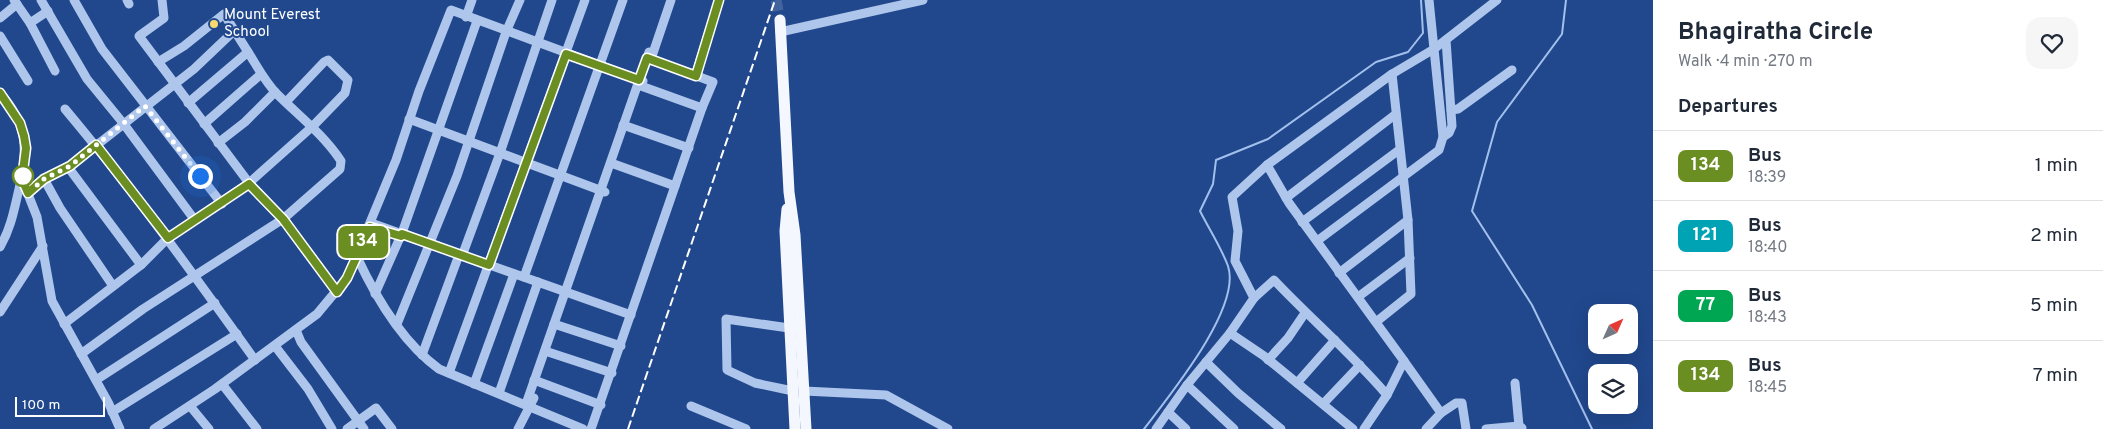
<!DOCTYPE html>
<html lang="en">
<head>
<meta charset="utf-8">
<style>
  :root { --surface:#fff; --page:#f6f6f7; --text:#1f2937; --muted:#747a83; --line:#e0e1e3 }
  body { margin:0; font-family:Overpass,sans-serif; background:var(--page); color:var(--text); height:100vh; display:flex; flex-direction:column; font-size:19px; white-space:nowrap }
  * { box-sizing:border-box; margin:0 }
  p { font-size:16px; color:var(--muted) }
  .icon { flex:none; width:28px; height:28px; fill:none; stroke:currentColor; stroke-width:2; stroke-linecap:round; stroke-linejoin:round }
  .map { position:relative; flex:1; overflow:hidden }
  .drawer { display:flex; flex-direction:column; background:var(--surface); width:450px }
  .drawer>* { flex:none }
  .badge { padding:0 10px; border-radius:8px; font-size:18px; line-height:32px }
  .needle { width:32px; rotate:45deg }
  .tools { position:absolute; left:1588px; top:304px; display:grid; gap:10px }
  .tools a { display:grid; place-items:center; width:50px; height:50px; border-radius:10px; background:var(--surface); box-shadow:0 5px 20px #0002; font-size:25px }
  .scale { position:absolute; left:15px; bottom:12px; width:90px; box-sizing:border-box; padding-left:5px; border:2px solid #fff; border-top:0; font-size:14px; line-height:18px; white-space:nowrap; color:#fff; -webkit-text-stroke:4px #21488d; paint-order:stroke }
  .you { position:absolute; width:25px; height:25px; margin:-12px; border:4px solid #fff; border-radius:50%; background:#1a73e8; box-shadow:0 0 0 8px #1a73e833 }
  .map>.badge { position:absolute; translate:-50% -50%; box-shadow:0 0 0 2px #fff }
  h2 { padding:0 25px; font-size:19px; line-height:45px }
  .round { display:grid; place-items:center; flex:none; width:52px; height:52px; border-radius:15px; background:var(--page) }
  .summary { display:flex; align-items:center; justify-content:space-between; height:85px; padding:0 25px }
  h1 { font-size:24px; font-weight:700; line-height:38px }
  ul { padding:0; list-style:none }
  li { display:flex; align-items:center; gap:15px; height:70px; padding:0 25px; border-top:1px solid var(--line) }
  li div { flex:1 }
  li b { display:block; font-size:19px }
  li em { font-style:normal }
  li .badge { min-width:55px; font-weight:700; text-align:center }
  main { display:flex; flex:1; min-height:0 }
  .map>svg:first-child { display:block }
</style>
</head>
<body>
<main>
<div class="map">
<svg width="1653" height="429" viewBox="0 0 1653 429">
  <rect width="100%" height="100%" fill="#21488d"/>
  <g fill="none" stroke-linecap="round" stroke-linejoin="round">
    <g stroke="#a3c0ed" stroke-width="2">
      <path d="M1566 0 1562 34 1497 122 1472 211 1532 305 1592 429"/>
      <path d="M1144 429C1169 396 1242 308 1228 266 1221 247 1209 229 1200 211L1213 184 1216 160 1268 139 1376 62 1408 52 1423 33 1421 0"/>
    </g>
    <path stroke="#42639e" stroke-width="11" stroke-dasharray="11 5.5" stroke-linecap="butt" d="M776 0 780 20"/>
    <g stroke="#afc6ec" stroke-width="9">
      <path d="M14 0 30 23 55 71"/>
      <path d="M41 0 87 79 123 123 194 219"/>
      <path d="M74 0 102 49 222 204"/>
      <path d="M127 0 129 4"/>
      <path d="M466 17 472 0"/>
      <path d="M0 18 17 4"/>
      <path d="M30 23 48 11"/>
      <path d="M780 32 923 0"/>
      <path d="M0 36 28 81"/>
      <path d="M158 62 184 46 224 14 248 52"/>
      <path d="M695 76 719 0"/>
      <path d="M641 86 702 108"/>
      <path d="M0 93C28 123 28 152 19 189 14 210 11 228 0 247"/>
      <path d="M286 102 324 62 328 60 348 80 345 93 313 126 249 183 283 219 337 292"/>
      <path d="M65 109C133 190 194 275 255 360"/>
      <path d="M1451 110 1458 109 1512 70"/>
      <path d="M409 119 605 192"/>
      <path d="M204 124 261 74"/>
      <path d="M623 125 689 148"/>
      <path d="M1443 137 1449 133 1452 126 1446 40"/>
      <path d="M218 143 245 122 275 92"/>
      <path d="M611 163 675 186"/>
      <path d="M1267 165 1392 74 1434 49 1429 0"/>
      <path d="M68 167 141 265"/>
      <path d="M22 179 37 217 52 301 109 404 120 429"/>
      <path d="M44 179 60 208 113 286"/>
      <path d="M28 193 44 179 70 166 194 69 235 30"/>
      <path d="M1286 198 1396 114"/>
      <path d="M1302 222 1399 150"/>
      <path d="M371 223 631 315"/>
      <path d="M1317 241 1439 150 1443 137 1434 49 1497 0"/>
      <path d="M462 256 500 153 552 0"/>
      <path d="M357 257C376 298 402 342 439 369L583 429"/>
      <path d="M1339 273 1408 220"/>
      <path d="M524 277 623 0"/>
      <path d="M375 294 402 233 477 21"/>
      <path d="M1358 297 1410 258"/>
      <path d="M1254 298 1235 261 1238 231 1232 197 1267 165 1289 203 1404 361"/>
      <path d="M0 312 43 246"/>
      <path d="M1376 322 1411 294 1408 220 1392 74"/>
      <path d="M64 324 141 265 168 238 249 183 139 36 164 18 162 0"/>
      <path d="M397 324 457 176 506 32 520 0"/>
      <path d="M554 324 621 346"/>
      <path d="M789 328 726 319 727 370 755 383 793 391"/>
      <path d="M296 330 301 342 364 429"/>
      <path d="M1230 333 1264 356 1353 429"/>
      <path d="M275 346 308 389 332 429"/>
      <path d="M545 351 612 373"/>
      <path d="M81 354 143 309 283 219 340 169 341 161C323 134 299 116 277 94 265 82 257 66 248 52L188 103"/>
      <path d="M422 355 459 255"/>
      <path d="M1268 360 1288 338 1305 313"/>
      <path d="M1206 362 1238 393 1281 429"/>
      <path d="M449 373 585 0"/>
      <path d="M96 380 215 303"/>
      <path d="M534 380 601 405"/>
      <path d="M1297 383 1335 340"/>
      <path d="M1515 383 1519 426"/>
      <path d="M222 384 257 429"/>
      <path d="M474 384 514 274"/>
      <path d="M1187 385 1234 429"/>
      <path d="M804 391 886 395 948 429"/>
      <path d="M499 393 538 282"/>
      <path d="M1387 395 1404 361 1441 413 1426 429"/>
      <path d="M526 404 649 52"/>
      <path d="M1323 404 1360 365"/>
      <path d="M190 406 209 429"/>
      <path d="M691 406 746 429"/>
      <path d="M112 412 237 334"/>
      <path d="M1168 412 1186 429"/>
      <path d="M1441 413 1456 403H1462L1466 429"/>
      <path d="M154 429 215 389 317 314 347 278 396 160 419 91 451 10 643 81"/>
      <path d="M347 429 376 408 392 429"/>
      <path d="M518 429 534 398"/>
      <path d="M591 429 702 108 713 82 651 59 671 0"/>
      <path d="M1156 429 1187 385 1230 333 1254 298 1274 280C1311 319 1352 354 1387 395L1364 429"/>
      <path d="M1486 429 1519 426 1522 428"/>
    </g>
    <g stroke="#f4f7fe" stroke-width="11">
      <path d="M780 20 789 192 795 235 806 429"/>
      <path d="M787 209 785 231 795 429"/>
    </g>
    <path stroke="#fff" stroke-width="2" stroke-dasharray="9 4" stroke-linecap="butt" d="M628 429 775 0"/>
  </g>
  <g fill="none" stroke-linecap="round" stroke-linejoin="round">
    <defs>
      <path id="line" d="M0 93 20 123 24 136 26 148 22 179 28 193 44 179 70 166 96 145 168 238 249 184 283 219 337 292 347 278 370 227 401 236 402 234 489 265 566 54 639 80 647 58 696 76 719 0"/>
    </defs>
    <use href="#line" stroke="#fff" stroke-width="11"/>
    <use href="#line" stroke="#6b8e23" stroke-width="8"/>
    <path stroke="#fff" stroke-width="5" stroke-dasharray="0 9" d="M23 176 36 186 44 179 70 166 145 106 200 176"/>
  </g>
  <circle fill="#f8db70" stroke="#21488d" stroke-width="2" cx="214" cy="24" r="5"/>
  <circle fill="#fff" stroke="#6b8e23" stroke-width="2.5" cx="23" cy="176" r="10"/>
  <g text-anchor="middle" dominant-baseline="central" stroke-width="4" stroke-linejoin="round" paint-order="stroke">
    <g font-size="15" fill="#fff" stroke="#21488d" text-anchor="start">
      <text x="224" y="15">Mount Everest<tspan x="224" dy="17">School</tspan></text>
    </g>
  </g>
</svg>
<div class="tools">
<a><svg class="needle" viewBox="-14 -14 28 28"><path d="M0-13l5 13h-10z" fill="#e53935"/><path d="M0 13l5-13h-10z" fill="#747a83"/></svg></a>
<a><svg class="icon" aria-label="layers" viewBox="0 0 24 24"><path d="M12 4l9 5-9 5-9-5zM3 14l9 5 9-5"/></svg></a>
</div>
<div class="scale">100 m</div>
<div class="you" style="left:200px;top:176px"></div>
<b class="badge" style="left:363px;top:242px;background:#6b8e23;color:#fff">134</b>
</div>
<section class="drawer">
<div class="summary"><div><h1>Bhagiratha Circle</h1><p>Walk · 4 min · 270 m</p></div><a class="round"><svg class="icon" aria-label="heart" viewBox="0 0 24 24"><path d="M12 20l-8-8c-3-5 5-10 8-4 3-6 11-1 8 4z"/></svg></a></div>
<h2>Departures</h2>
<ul>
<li><span class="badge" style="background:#6b8e23;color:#fff">134</span><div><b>Bus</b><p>18:39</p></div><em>1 min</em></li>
<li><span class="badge" style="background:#00a3b4;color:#fff">121</span><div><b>Bus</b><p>18:40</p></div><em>2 min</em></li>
<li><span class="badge" style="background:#00a651;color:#fff">77</span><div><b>Bus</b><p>18:43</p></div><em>5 min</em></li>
<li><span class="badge" style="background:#6b8e23;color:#fff">134</span><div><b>Bus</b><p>18:45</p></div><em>7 min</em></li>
</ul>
</section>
</main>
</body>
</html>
